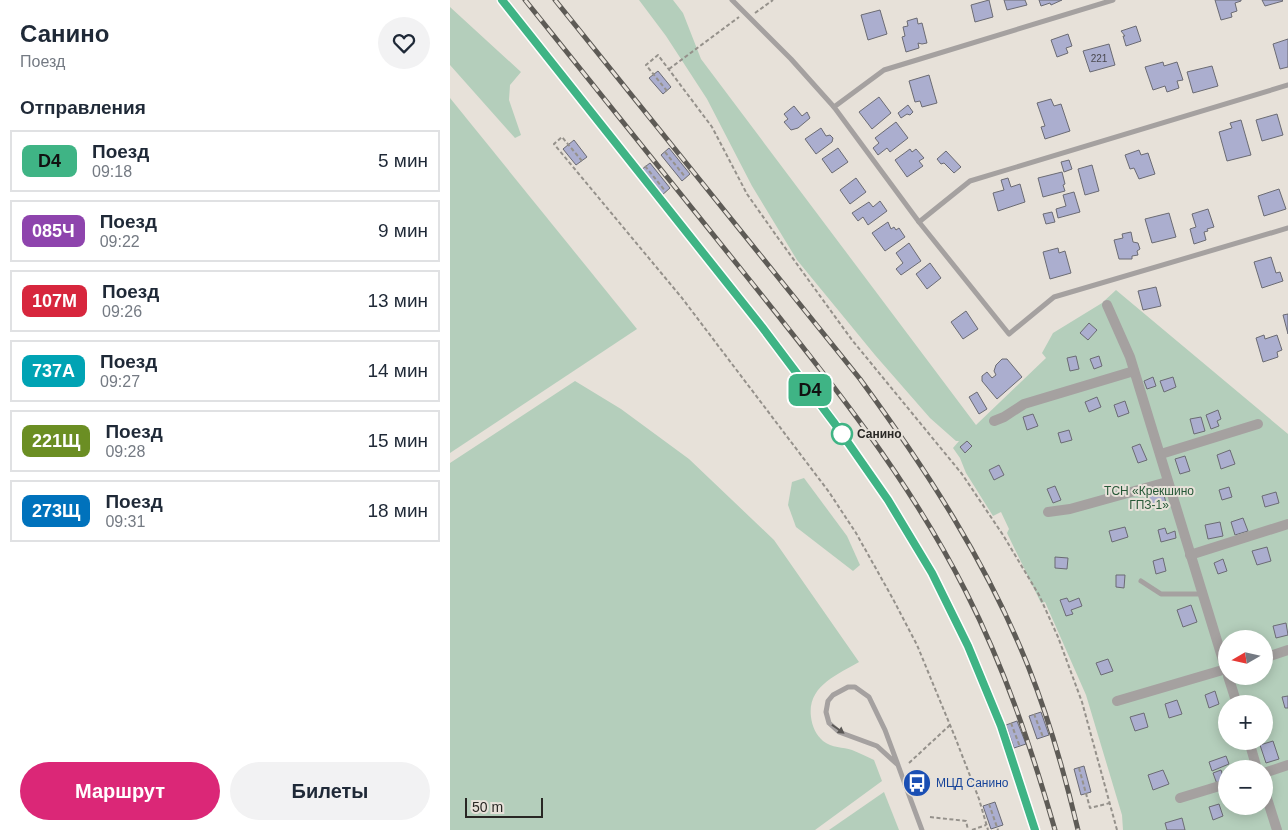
<!DOCTYPE html>
<html lang="ru">
<head>
<meta charset="utf-8">
<style>
  :root { --surface:#fff; --page:#f2f2f3; --text:#1f2937; --muted:#747a83; --line:#e0e1e3; --accent:#db2777 }
  body { margin:0; font-family:Helvetica,sans-serif; background:var(--page); color:var(--text); height:100vh; display:flex; flex-direction:column; font-size:19px; white-space:nowrap }
  * { box-sizing:border-box; margin:0 }
  p { font-size:16px; color:var(--muted) }
  .icon { flex:none; width:28px; height:28px; fill:none; stroke:currentColor; stroke-width:2; stroke-linecap:round; stroke-linejoin:round }
  .map { position:relative; flex:1; overflow:hidden }
  .panel { display:flex; flex-direction:column; background:var(--surface); width:450px }
  .panel>* { flex:none }
  .badge { padding:0 10px; border-radius:8px; font-size:18px; line-height:32px }
  .needle { width:32px; rotate:261deg }
  .fabs { position:absolute; left:768px; top:630px; display:grid; gap:10px }
  .fabs a { display:grid; place-items:center; width:55px; height:55px; border-radius:50%; background:var(--surface); box-shadow:0 2px 12px #0003; font-size:25px }
  .scale { position:absolute; left:15px; bottom:12px; width:78px; box-sizing:border-box; padding-left:5px; border:2px solid #292724; border-top:0; font-size:14px; line-height:18px; white-space:nowrap; color:#292724; -webkit-text-stroke:4px #e7e1d9; paint-order:stroke }
  .map>.badge { position:absolute; translate:-50% -50%; box-shadow:0 0 0 2px #fff }
  h2 { padding:0 20px; font-size:19px; line-height:45px }
  .round { display:grid; place-items:center; flex:none; width:52px; height:52px; border-radius:26px; background:var(--page) }
  .overview { display:flex; align-items:center; justify-content:space-between; height:85px; padding:0 20px }
  h1 { font-size:24px; font-weight:700; line-height:38px }
  .cta { display:flex; gap:10px; margin-top:auto; padding:10px 20px }
  .cta a { flex:1; height:58px; border-radius:30px; background:var(--accent); color:#fff; font-size:20px; font-weight:700; line-height:58px; text-align:center }
  .cta a+a { background:var(--page); color:var(--text) }
  ul { padding:0; list-style:none }
  li { display:flex; align-items:center; gap:15px; height:62px; margin:0 10px 8px; padding:0 10px; border:2px solid var(--line); border-radius:0px }
  li div { flex:1 }
  li b { display:block; font-size:19px }
  li em { font-style:normal }
  li .badge { min-width:55px; font-weight:700; text-align:center }
  main { display:flex; flex:1; min-height:0 }
  .map>svg:first-child { display:block }
</style>
</head>
<body>
<main>
<section class="panel">
<div class="overview"><div><h1>Санино</h1><p>Поезд</p></div><a class="round"><svg class="icon" aria-label="heart" viewBox="0 0 24 24"><path d="M12 20l-8-8c-3-5 5-10 8-4 3-6 11-1 8 4z"/></svg></a></div>
<h2>Отправления</h2>
<ul>
<li><span class="badge" style="background:#3fb485;color:#111">D4</span><div><b>Поезд</b><p>09:18</p></div><em>5 мин</em></li>
<li><span class="badge" style="background:#8e44ad;color:#fff">085Ч</span><div><b>Поезд</b><p>09:22</p></div><em>9 мин</em></li>
<li><span class="badge" style="background:#d7263d;color:#fff">107М</span><div><b>Поезд</b><p>09:26</p></div><em>13 мин</em></li>
<li><span class="badge" style="background:#00a3b4;color:#fff">737А</span><div><b>Поезд</b><p>09:27</p></div><em>14 мин</em></li>
<li><span class="badge" style="background:#6b8e23;color:#fff">221Щ</span><div><b>Поезд</b><p>09:28</p></div><em>15 мин</em></li>
<li><span class="badge" style="background:#0072bc;color:#fff">273Щ</span><div><b>Поезд</b><p>09:31</p></div><em>18 мин</em></li>
</ul>
<div class="cta"><a>Маршрут</a><a>Билеты</a></div>
</section>
<div class="map">
<svg width="838" height="830" viewBox="0 0 838 830">
  <rect width="100%" height="100%" fill="#e7e1d9"/>
  <g fill="#b4cebb" fill-rule="evenodd">
    <path d="M189 0H223L233 13 251 59 526 425 596 358 592 353 603 333 652 303 666 290 838 434V830H673L672 815 636 695 595 602 591 603 557 533 559 529 551 512 543 516 516 473 510 458 503 448 509 441H506L480 418 425 355 347 260 302 186 257 99 216 36ZM776 639H814V676H776ZM776 704H814V741H776ZM776 769H814V806H776Z"/>
    <path d="M0 7 71 72 60 85 59 100 71 135 65 138 0 65Z"/>
    <path d="M0 98 187 329 0 453Z"/>
    <path d="M125 381 171 409 239 459 324 540 409 662C387 675 357 686 361 717 362 726 366 735 373 741 382 748 393 747 402 750 410 753 417 757 424 760L432 781 365 830H0V463Z"/>
    <path d="M354 478 397 536 410 565 403 571 346 527 338 505 342 482Z"/>
    <path d="M434 792 449 830H379Z"/>
  </g>
  <g fill="#abaecf" stroke="#6b6b73">
    <path d="M539 0 543 17 525 22 521 5Z"/>
    <path d="M554 0H575L577 5 557 10Z"/>
    <path d="M589 0H612L601 5 600 3 591 6Z"/>
    <path d="M765 0H791V1L785 3 787 11 781 13 782 17 771 20Z"/>
    <path d="M812 0H832L833 1 815 6Z"/>
    <path d="M430 10 437 34 418 40 411 15Z"/>
    <path d="M467 18 468 24 472 23 477 43 472 44 468 43 469 48 456 52 452 37 455 36 453 27 458 26 457 21Z"/>
    <path d="M686 26 691 41 676 46 673 36H675L671 31Z"/>
    <path d="M618 34 622 46 616 48 618 53 607 57 601 40Z"/>
    <path d="M838 39V67L830 69 823 44Z"/>
    <path d="M659 44 665 65 640 72 633 51Z"/>
    <path d="M713 62 714 66 727 62 733 80 727 81 729 88 717 92 715 86 703 90 695 67Z"/>
    <path d="M762 66 768 86 743 93 737 72Z"/>
    <path d="M208 71 221 87 213 94 199 78Z"/>
    <path d="M479 75 487 103 472 107 470 101 465 102 459 81Z"/>
    <path d="M429 97 441 113 422 129 409 112Z"/>
    <path d="M601 99 604 106 611 104 620 131 595 139 591 127 595 126 587 103Z"/>
    <path d="M458 105 463 112 460 115 457 114 451 118 448 113Z"/>
    <path d="M344 106 352 116 357 112 360 118 348 128 341 130 334 122 338 119 334 114Z"/>
    <path d="M827 114 833 135 812 141 806 120Z"/>
    <path d="M791 120 801 155 777 161 769 132 782 128 780 123Z"/>
    <path d="M446 122 458 138 440 152 437 148 428 155 423 148 429 143 425 138Z"/>
    <path d="M371 128 376 136 380 135 383 138 382 142 366 154 355 139Z"/>
    <path d="M124 140 137 157 126 165 113 149Z"/>
    <path d="M219 148 240 174 232 181 211 155Z"/>
    <path d="M388 148 398 162 382 173 372 159Z"/>
    <path d="M460 149 462 152 466 149 474 158 469 161 473 166 457 177 445 160Z"/>
    <path d="M689 150 691 155 698 153 705 174 689 179 684 168 680 169 675 155Z"/>
    <path d="M496 151 511 167 504 173 494 163 491 164 487 159Z"/>
    <path d="M619 160 622 169 614 172 611 162Z"/>
    <path d="M200 163 220 188 211 196 191 170Z"/>
    <path d="M642 165 649 191 635 195 628 169Z"/>
    <path d="M612 172 615 184 613 185 615 191 593 197 588 178Z"/>
    <path d="M406 178 416 192 400 204 390 190Z"/>
    <path d="M558 178 561 187 570 184 575 202 548 211 543 193 554 190 551 180Z"/>
    <path d="M829 189 836 209 814 216 808 196Z"/>
    <path d="M624 192 630 212 608 218 606 209 616 206 613 195Z"/>
    <path d="M430 201 437 211 418 225 413 217 408 221 402 213 419 202 423 207Z"/>
    <path d="M758 209 764 227 757 229 758 231 754 232 756 240 744 244 740 229 746 227 742 214Z"/>
    <path d="M602 212 605 222 596 224 593 214Z"/>
    <path d="M719 213 726 237 702 243 695 219Z"/>
    <path d="M438 222 441 229 444 227 446 230 449 228 455 237 435 251 422 233Z"/>
    <path d="M681 232 683 242 688 243 690 249 687 251 688 255 682 256V259H669L664 240 673 238 672 234Z"/>
    <path d="M459 243 471 261 451 275 446 269 453 263 446 253Z"/>
    <path d="M608 248 609 253 615 251 621 273 600 279 593 252Z"/>
    <path d="M821 257 826 273 830 272 833 281 812 288 804 262Z"/>
    <path d="M480 263 491 278 477 289 466 274Z"/>
    <path d="M706 287 711 306 693 310 688 291Z"/>
    <path d="M516 311 528 329 513 339 501 322Z"/>
    <path d="M838 314V334L833 315Z"/>
    <path d="M639 323 647 330 638 340 630 333Z"/>
    <path d="M814 335 815 339 827 335 832 350 827 352 828 357 813 362 806 338Z"/>
    <path d="M626 356 629 369 620 371 617 358Z"/>
    <path d="M649 356 652 366 644 369 640 359Z"/>
    <path d="M552 359H557L572 377 547 399 532 381V376L537 372 542 378 546 375 544 371 546 365Z"/>
    <path d="M703 377 706 386 697 389 694 381Z"/>
    <path d="M723 377 726 387 714 392 710 381Z"/>
    <path d="M527 392 537 409 529 414 519 397Z"/>
    <path d="M647 397 651 407 639 412 635 402Z"/>
    <path d="M675 401 679 413 668 417 664 405Z"/>
    <path d="M768 410 771 419 767 421 769 426 761 429 756 415Z"/>
    <path d="M583 414 588 426 577 430 573 417Z"/>
    <path d="M751 417 755 431 744 434 740 419Z"/>
    <path d="M619 430 622 440 611 443 608 433Z"/>
    <path d="M517 441 522 446 515 453 510 447Z"/>
    <path d="M690 444 697 460 688 463 682 447Z"/>
    <path d="M780 450 785 464 771 469 767 455Z"/>
    <path d="M735 456 740 471 730 474 725 459Z"/>
    <path d="M549 465 554 475 544 480 539 470Z"/>
    <path d="M605 486 611 500 603 503 597 489Z"/>
    <path d="M779 487 782 497 772 500 769 490Z"/>
    <path d="M713 491 716 503 701 508 698 495Z"/>
    <path d="M826 492 829 503 815 507 812 496Z"/>
    <path d="M793 518 798 531 785 535 781 522Z"/>
    <path d="M770 522 773 536 758 539 755 525Z"/>
    <path d="M675 527 678 537 662 542 659 531Z"/>
    <path d="M715 528 717 534 725 531 726 538 711 542 708 530Z"/>
    <path d="M817 547 821 561 807 565 802 551Z"/>
    <path d="M605 557 618 558 617 569 605 568Z"/>
    <path d="M713 558 716 571 706 574 703 561Z"/>
    <path d="M773 559 777 571 768 574 764 563Z"/>
    <path d="M666 575H675L674 588 666 587Z"/>
    <path d="M617 598 619 602 629 598 632 606 621 610 623 614 616 616 610 600Z"/>
    <path d="M741 605 747 622 733 627 727 610Z"/>
    <path d="M836 623 838 635 826 638 823 626Z"/>
    <path d="M658 659 663 671 651 675 646 663Z"/>
    <path d="M765 691 769 704 759 708 755 695Z"/>
    <path d="M838 696V708H835L832 697Z"/>
    <path d="M727 700 732 714 719 718 715 704Z"/>
    <path d="M591 712 599 735 587 739 579 716Z"/>
    <path d="M694 713 698 727 685 731 680 717Z"/>
    <path d="M567 721 576 744 564 748 556 725Z"/>
    <path d="M823 741 829 759 816 763 810 745Z"/>
    <path d="M776 756 779 764 762 771 759 762Z"/>
    <path d="M634 766 641 792 631 795 624 769Z"/>
    <path d="M713 770 719 784 703 790 698 775Z"/>
    <path d="M771 770 775 782 767 784 763 773Z"/>
    <path d="M545 802 553 825 541 829 533 806Z"/>
    <path d="M769 804 773 816 763 820 759 807Z"/>
    <path d="M732 818 735 830H717L715 823Z"/>
  </g>
  <g fill="none" stroke-linecap="round" stroke-linejoin="round">
    <g stroke="#95918b" stroke-width="2" stroke-dasharray="4 2.5" stroke-linecap="butt">
      <path d="M305 13 323 0"/>
      <path d="M219 69 289 17"/>
      <path d="M217 91 196 65 208 55 262 127 297 194 328 238 402 340 512 474 553 535 589 595 608 637 632 702 667 830"/>
      <path d="M215 152 236 178"/>
      <path d="M132 161 112 137 104 144 232 298 379 492 406 533 443 599 467 645 505 737 529 799 538 830"/>
      <path d="M195 166 216 192"/>
      <path d="M584 714 593 737"/>
      <path d="M561 723 570 747"/>
      <path d="M459 763 500 725"/>
      <path d="M629 768 640 808 660 803"/>
      <path d="M539 804 548 830"/>
      <path d="M480 817 516 821 518 830"/>
      <path d="M522 830 536 825"/>
    </g>
    <g stroke="#a5a1a0" stroke-width="5">
      <path d="M282 0 341 59 384 107"/>
      <path d="M663 0 434 70 384 107 469 222 559 334 604 297 838 228"/>
      <path d="M469 222 520 181 838 85"/>
      <path d="M691 581 711 594H752"/>
      <path d="M448 765 427 746 389 732 379 723 376 712 378 701 383 695 398 687H405L419 697 435 730 448 765 456 787 472 830"/>
    </g>
    <g stroke="#a5a1a0" stroke-width="10">
      <path d="M657 305 680 357 776 670"/>
      <path d="M544 421 554 417 574 404 684 371"/>
      <path d="M711 454 808 424"/>
      <path d="M598 512 620 509 717 482"/>
      <path d="M740 555 838 524"/>
      <path d="M814 658 838 650"/>
      <path d="M778 676 787 704"/>
      <path d="M667 701 776 669"/>
      <path d="M799 741 807 769"/>
      <path d="M814 773 838 765"/>
      <path d="M814 789 827 830"/>
      <path d="M730 798 776 784"/>
    </g>
    <defs>
      <g id="rail">
        <path d="M52 0C116 81 180 163 244 243 329 348 414 453 480 571 508 620 531 673 551 725 564 760 574 795 585 830"/>
        <path d="M75 0C148 91 221 182 294 273 375 374 457 475 516 592 555 669 581 747 605 830"/>
        <path d="M105 0 410 379C476 469 537 563 578 666 599 719 615 775 628 830"/>
      </g>
    </defs>
    <use href="#rail" stroke="#5e5b56" stroke-width="5"/>
    <use href="#rail" stroke="#e7e1d9" stroke-width="3" stroke-dasharray="9" stroke-linecap="butt"/>
  </g>
  <defs><path id="oneway-solid" d="M-6-.8H1V-3.2L6.5 0L1 3.2V.8H-6Z" transform="scale(1.25)"/></defs>
  <use fill="#5b5856" href="#oneway-solid" transform="translate(388 729) rotate(35)"/>
  <g fill="none" stroke-linecap="round" stroke-linejoin="round">
    <defs>
      <path id="line" d="M52 0 312 327 385 424 438 500 482 573 518 646 551 726 585 830"/>
    </defs>
    <use href="#line" stroke="#fff" stroke-width="11"/>
    <use href="#line" stroke="#3fb485" stroke-width="8"/>
  </g>
  <defs>
    <symbol id="bus-disc" viewBox="-11 -11 22 22"><circle r="9.5" fill="#1a4fb4" stroke="#e7e1d9"/><path d="M-5-6H5V4H4V6H2V4H-2V6H-4V4H-5ZM-3.5-4V0h7V-4ZM-3.5 1.2v1.5H-2V1.2ZM2 1.2v1.5H3.5V1.2Z" fill="#fff"/></symbol>
  </defs>
  <g fill-rule="evenodd">
    <use href="#bus-disc" x="451" y="767" width="32" height="32"/>
  </g>
  <circle fill="#fff" stroke="#3fb485" stroke-width="2.5" cx="392" cy="434" r="10"/>
  <g text-anchor="middle" dominant-baseline="central" stroke-width="4" stroke-linejoin="round" paint-order="stroke">
    <g font-size="10" fill="#4a494f">
      <text x="649" y="58">221</text>
    </g>
    <g font-size="12" font-weight="bold" fill="#292724" stroke="#e7e1d9" text-anchor="start">
      <text x="407" y="434">Санино</text>
    </g>
    <g font-size="12" fill="#265837" stroke="#e7e1d9">
      <text x="699" y="491">ТСН «Крекшино<tspan x="699" dy="14">ГПЗ-1»</tspan></text>
    </g>
    <g font-size="12" fill="#164399" stroke="#e7e1d9" text-anchor="start">
      <text x="486" y="783">МЦД Санино</text>
    </g>
  </g>
</svg>
<div class="fabs">
<a><svg class="needle" viewBox="-14 -14 28 28"><path d="M0-13l5 13h-10z" fill="#e53935"/><path d="M0 13l5-13h-10z" fill="#747a83"/></svg></a>
<a>+</a>
<a>−</a>
</div>
<div class="scale">50 m</div>
<b class="badge" style="left:360px;top:390px;background:#3fb485;color:#111">D4</b>
</div>
</main>
</body>
</html>
